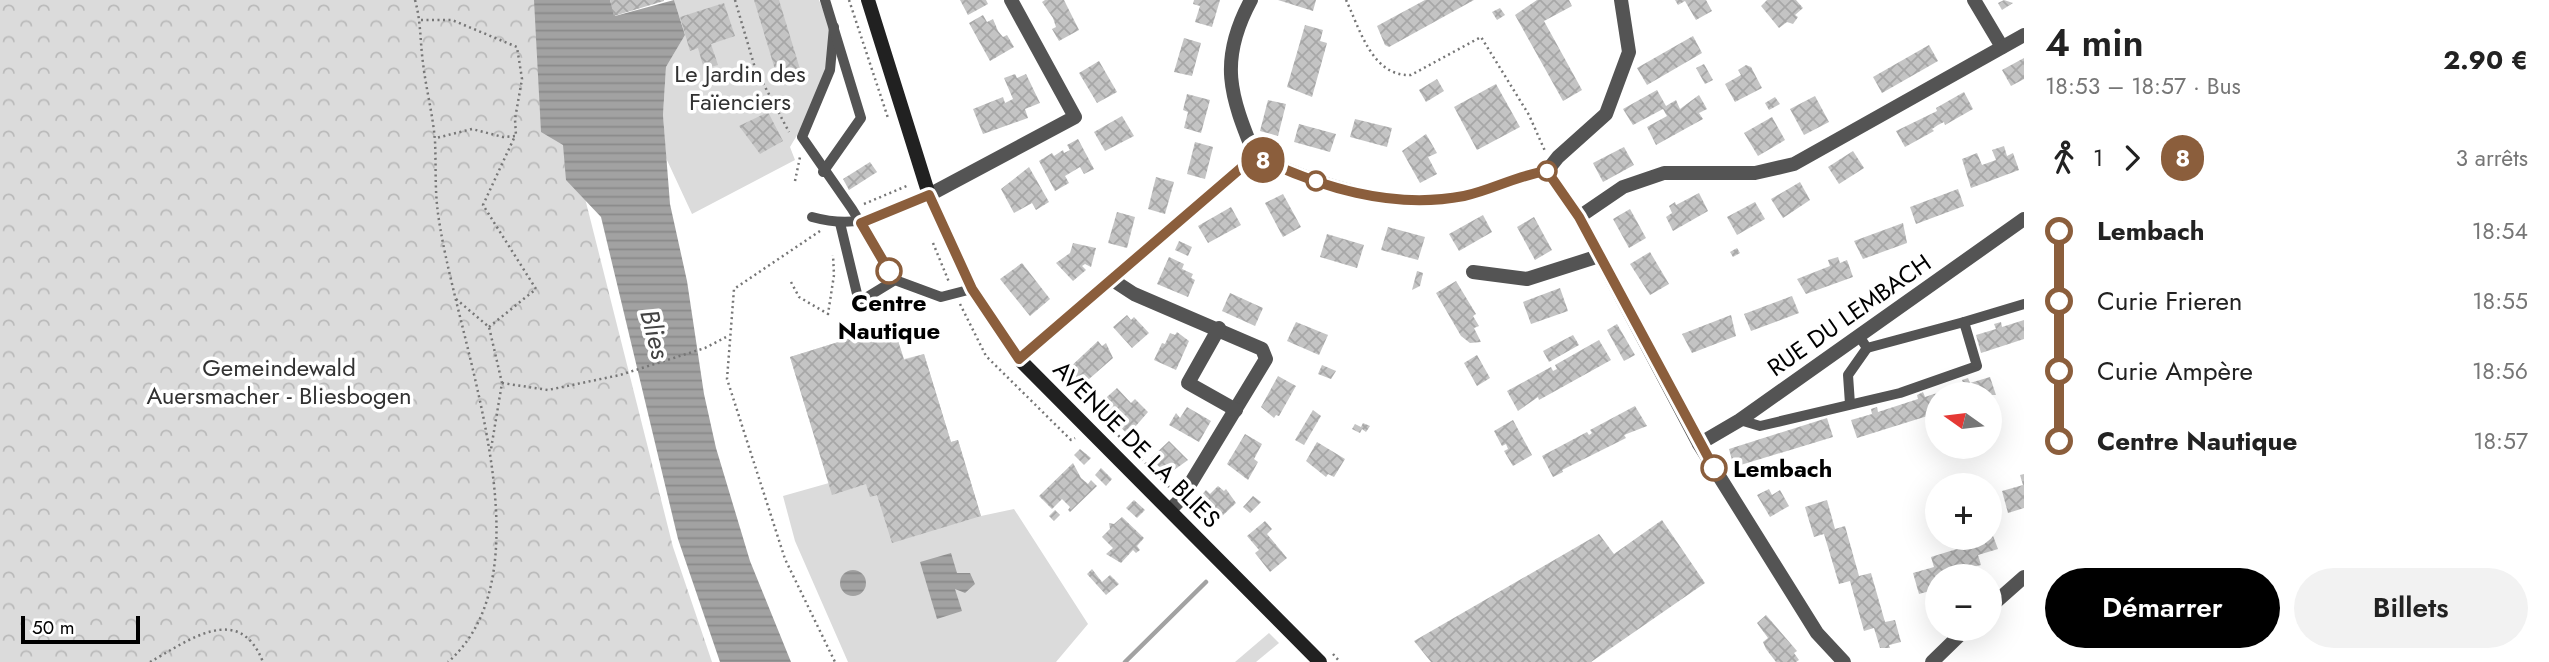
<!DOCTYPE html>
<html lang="fr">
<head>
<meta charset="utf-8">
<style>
  :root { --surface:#fff; --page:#f2f2f2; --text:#222; --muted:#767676; --accent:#000 }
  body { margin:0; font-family:Jost,sans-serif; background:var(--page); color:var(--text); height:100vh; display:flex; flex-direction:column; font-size:26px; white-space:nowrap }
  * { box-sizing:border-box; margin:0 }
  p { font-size:23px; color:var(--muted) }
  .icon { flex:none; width:38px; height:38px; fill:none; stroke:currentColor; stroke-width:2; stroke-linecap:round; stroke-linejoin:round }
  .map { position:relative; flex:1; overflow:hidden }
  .sheet { display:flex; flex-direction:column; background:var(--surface); width:525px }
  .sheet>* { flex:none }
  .badge { padding:0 14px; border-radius:23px; font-size:24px; line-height:46px }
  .needle { width:46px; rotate:284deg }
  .controls { position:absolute; left:1925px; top:382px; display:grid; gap:14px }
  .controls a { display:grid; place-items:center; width:77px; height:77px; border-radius:50%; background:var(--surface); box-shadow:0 7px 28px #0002; font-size:35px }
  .scale { position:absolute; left:21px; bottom:18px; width:119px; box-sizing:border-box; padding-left:7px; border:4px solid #000; border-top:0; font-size:19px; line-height:24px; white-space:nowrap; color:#000; -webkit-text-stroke:5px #fff; paint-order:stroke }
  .map>.badge { position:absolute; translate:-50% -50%; box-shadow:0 0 0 4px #fff }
  .legs { display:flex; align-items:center; gap:10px; height:77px; padding:0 21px; font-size:23px }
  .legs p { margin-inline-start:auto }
  .head { display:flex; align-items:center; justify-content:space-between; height:119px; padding:0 21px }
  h1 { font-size:38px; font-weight:600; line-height:52px }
  .primary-button { display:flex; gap:14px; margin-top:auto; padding:14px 21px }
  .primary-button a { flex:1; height:80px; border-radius:42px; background:var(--accent); color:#fff; font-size:28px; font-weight:600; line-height:80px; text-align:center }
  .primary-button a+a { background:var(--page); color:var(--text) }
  ul { padding:0 21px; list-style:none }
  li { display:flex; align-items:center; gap:24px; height:70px; font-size:26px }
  li i { display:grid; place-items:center; width:10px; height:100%; margin:0 9px; background:currentColor }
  li i::after { content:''; width:18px; height:18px; margin:-9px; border:5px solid; border-radius:50%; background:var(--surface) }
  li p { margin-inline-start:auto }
  li:first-child i { background:linear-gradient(#0000 50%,currentColor 0) }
  li:last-child i { background:linear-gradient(currentColor 50%,#0000 0) }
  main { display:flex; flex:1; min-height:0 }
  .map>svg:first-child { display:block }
</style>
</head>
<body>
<main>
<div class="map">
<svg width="2024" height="662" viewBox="0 0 2024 662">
  <defs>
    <pattern id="forest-crowns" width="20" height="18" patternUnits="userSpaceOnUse" patternTransform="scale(1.75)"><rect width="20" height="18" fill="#dbdbdb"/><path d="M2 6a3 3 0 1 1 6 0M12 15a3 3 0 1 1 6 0" fill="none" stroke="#bababa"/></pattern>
    <pattern id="water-rules" width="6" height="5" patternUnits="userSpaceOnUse" patternTransform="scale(1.75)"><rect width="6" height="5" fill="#a2a2a2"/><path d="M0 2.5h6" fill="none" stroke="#8a8a8a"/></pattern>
    <pattern id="building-cross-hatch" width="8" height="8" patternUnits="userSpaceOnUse" patternTransform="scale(1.75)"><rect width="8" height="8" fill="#c4c4c4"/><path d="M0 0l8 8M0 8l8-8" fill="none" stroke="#a7a7a7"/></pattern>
  </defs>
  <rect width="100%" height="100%" fill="#fff"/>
  <g fill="#dbdbdb">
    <path d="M674 0H819C822 8 827 18 829 26 837 67 811 114 790 147L795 160 692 214 666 158 663 115 666 67 685 35Z"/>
    <path d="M893 325 904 359 924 354 951 442 958 440 981 516 1014 509 1088 624 1056 662H848L795 541 783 496 829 483 790 357Z"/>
    <path d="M1269 633 1279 643 1256 662H1235Z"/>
  </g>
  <path fill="url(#forest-crowns)" d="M0 0H535L673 547 712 662H0Z"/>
  <g fill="url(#water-rules)">
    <path d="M534 0H610L615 16 674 0 685 35 666 67 663 115 670 204 687 281 704 394 716 448 750 561 791 662H720L678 539 601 217 566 180 563 145 541 132Z"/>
    <path d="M951 553 957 573H970L975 584 965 593 955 589 962 611 937 619 920 562Z"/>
    <circle cx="853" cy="583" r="13"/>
  </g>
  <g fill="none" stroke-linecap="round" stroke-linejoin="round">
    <path stroke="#a2a2a2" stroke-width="4.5" d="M1125 662 1206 582"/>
  </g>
  <g fill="url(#building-cross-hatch)">
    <path d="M610 0H664V1L614 16Z"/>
    <path d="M754 0H779L803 79 780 86Z"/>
    <path d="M960 0H986L988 4 968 15Z"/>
    <path d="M1045 0H1064L1079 30 1059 41 1052 29 1056 27 1053 18 1042 2Z"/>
    <path d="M1194 0H1220L1212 27 1195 22 1200 6 1193 4Z"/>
    <path d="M1278 0H1316L1313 11Z"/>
    <path d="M1425 0H1474L1389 47 1385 45 1377 26Z"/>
    <path d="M1537 0H1569L1572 6 1544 21 1582 90 1563 101 1515 15Z"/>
    <path d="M1675 0H1706L1712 11 1696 20 1685 1 1678 5Z"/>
    <path d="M1767 0H1796L1803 8 1795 15 1798 17 1793 24 1787 22 1779 28 1761 6Z"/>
    <path d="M2004 0 2013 3 2002 10 1998 3Z"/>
    <path d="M724 3 735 36 711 44 718 65 704 69 698 48 690 51 680 17Z"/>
    <path d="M1500 8 1505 15 1497 20 1492 12Z"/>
    <path d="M983 15 987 22 993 19 998 31 1003 37 1007 35 1014 47 990 61 969 23Z"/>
    <path d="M1305 25 1323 30 1320 41 1327 43 1312 97 1287 87Z"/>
    <path d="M1693 36 1702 53 1647 85 1637 68Z"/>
    <path d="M1184 38 1201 43 1192 76 1174 72Z"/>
    <path d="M1929 45 1938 61 1882 93 1873 77Z"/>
    <path d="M2024 58V79L2011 86 2002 70Z"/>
    <path d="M1099 61 1117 92 1097 103 1079 73Z"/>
    <path d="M1704 64 1713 80 1705 84 1696 68Z"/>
    <path d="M1746 65 1751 67 1762 88 1735 102 1725 84 1741 75 1738 70Z"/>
    <path d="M1015 74 1017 78 1026 74 1040 103 1025 109 1028 118 983 134 973 109 1003 97 1005 103 1013 99 1004 78Z"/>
    <path d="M1437 79 1444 91 1426 102 1419 90Z"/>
    <path d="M1496 84 1520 127 1477 150 1454 107Z"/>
    <path d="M1657 90 1666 106 1676 100 1680 109 1699 95 1707 109 1699 113 1703 119 1656 145 1647 127 1667 116 1663 109 1633 125 1623 109Z"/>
    <path d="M1964 92 1973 109 1945 125 1944 122 1938 125 1932 129 1934 131 1905 147 1896 131 1931 114 1937 111 1936 108Z"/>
    <path d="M1187 94 1210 100 1201 133 1184 128 1188 112 1183 110Z"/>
    <path d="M1815 96 1829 122 1804 135 1790 109Z"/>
    <path d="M1775 97 1780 104 1769 110 1765 103Z"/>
    <path d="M1268 100 1286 104 1278 136 1260 131Z"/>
    <path d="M768 112 783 141 760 154 739 126Z"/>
    <path d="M1122 116 1134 136 1105 151 1094 132Z"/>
    <path d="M1772 117 1785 140 1758 156 1744 133Z"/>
    <path d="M1355 119 1392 128 1387 147 1350 137Z"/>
    <path d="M1299 124 1336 134 1330 152 1294 142Z"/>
    <path d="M1426 134 1437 153 1428 157 1437 174 1420 183 1402 151Z"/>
    <path d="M1078 139 1094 169 1084 174 1080 167 1065 176 1069 183 1055 191 1039 161 1052 153 1054 156 1063 150 1064 153 1070 150 1067 145Z"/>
    <path d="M1195 142 1213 147 1205 179 1187 174Z"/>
    <path d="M2004 146 2007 156 2013 153 2019 170 1971 188 1962 159 1977 153 1982 165 1996 160 1992 150Z"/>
    <path d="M1624 147 1634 165 1603 182 1593 163Z"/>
    <path d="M1853 151 1864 168 1839 184 1828 167Z"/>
    <path d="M870 162 877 172 849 190 843 179Z"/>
    <path d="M1029 167 1049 202 1036 210 1032 203 1014 213 1001 189Z"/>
    <path d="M1156 177 1174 182 1165 214 1148 209Z"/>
    <path d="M1800 182 1810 200 1783 218 1771 199Z"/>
    <path d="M1958 189 1964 206 1916 224 1910 207Z"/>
    <path d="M1699 193 1708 211 1673 231 1666 217 1672 213 1669 206 1675 202 1676 205Z"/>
    <path d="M1283 194 1301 227 1283 237 1265 203Z"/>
    <path d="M1755 202 1765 219 1737 235 1727 217Z"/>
    <path d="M1231 207 1241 225 1208 243 1198 226Z"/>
    <path d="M1630 209 1646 238 1629 248 1613 219Z"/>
    <path d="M1117 212 1135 217 1127 248 1108 243Z"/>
    <path d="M1483 215 1492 232 1459 251 1449 234Z"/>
    <path d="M1534 217 1552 250 1535 260 1517 227Z"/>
    <path d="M1903 223 1907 243 1863 259 1854 241Z"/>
    <path d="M1388 227 1425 237 1418 260 1381 250Z"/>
    <path d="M1327 234 1364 245 1357 268 1320 257Z"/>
    <path d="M1179 241 1192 247 1188 256 1175 250Z"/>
    <path d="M1073 243 1096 248 1091 267 1085 264 1082 266 1086 270 1073 281 1056 263 1070 253Z"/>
    <path d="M1737 248 1740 253 1733 257 1730 252Z"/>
    <path d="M1650 252 1669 284 1650 295 1630 264Z"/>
    <path d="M1169 257 1184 264 1182 269 1193 274 1191 278 1195 280 1188 297 1157 284Z"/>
    <path d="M1838 257 1840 263 1847 260 1853 277 1806 294 1797 279 1830 266 1828 260Z"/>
    <path d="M1022 263 1050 299 1030 316 1000 279Z"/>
    <path d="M1417 271 1423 273 1420 286 1412 290Z"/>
    <path d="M1456 281 1476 314 1473 316 1479 326 1474 328 1481 342 1470 343 1461 336 1436 293Z"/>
    <path d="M1560 288 1568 311 1531 324 1523 302Z"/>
    <path d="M1230 293 1263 308 1255 326 1222 311Z"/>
    <path d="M1792 296 1799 313 1751 331 1744 314Z"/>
    <path d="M1127 315 1131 320 1134 317 1149 333 1132 348 1113 327Z"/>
    <path d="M1731 315 1736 336 1692 353 1682 334Z"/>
    <path d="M2024 320V339L1981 353 1976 335 1996 329 1994 324 2001 322 2002 327Z"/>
    <path d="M1296 322 1328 335 1319 355 1287 341Z"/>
    <path d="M1617 324 1635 355 1624 361 1607 330Z"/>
    <path d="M893 325 904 360 924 354 951 442 958 440 981 516 892 543 877 495 870 497 866 484 832 495 790 357Z"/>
    <path d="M1177 332 1189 341 1176 370 1154 360 1162 343 1165 344 1170 333 1175 335Z"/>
    <path d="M1573 335 1579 345 1549 362 1543 351Z"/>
    <path d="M1599 340 1611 360 1539 400 1538 397 1518 411 1507 391 1551 367 1553 371 1557 369 1555 365Z"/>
    <path d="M1098 341 1102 346 1106 343 1113 358 1081 386 1077 381 1074 385 1068 378 1071 375 1067 370Z"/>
    <path d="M1477 355 1490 378 1477 386 1464 363Z"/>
    <path d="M1322 365 1336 371 1331 379 1318 374Z"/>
    <path d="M1278 376 1296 386 1279 416 1276 415 1274 418 1261 407Z"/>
    <path d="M1990 377 1996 395 1938 394 1964 385 1962 380 1968 378 1970 383Z"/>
    <path d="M1117 388 1131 403 1135 399 1148 412 1128 435 1099 404Z"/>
    <path d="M1923 392 1925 397 1937 393V413L1857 438 1851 420 1872 414 1871 409 1877 407 1878 412 1918 399 1917 395Z"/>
    <path d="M1635 406 1647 426 1624 435 1626 438 1562 470 1563 472 1553 477 1542 456 1587 432 1589 435 1592 433 1590 430Z"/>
    <path d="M1187 407 1211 421 1199 442 1169 425 1176 413 1180 418Z"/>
    <path d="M1313 410 1321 416 1304 445 1295 440Z"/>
    <path d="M1827 418 1833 437 1734 467 1729 449Z"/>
    <path d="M1513 420 1532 455 1513 466 1504 451 1508 449 1506 444 1502 446 1494 431Z"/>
    <path d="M1363 423 1370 426 1366 432 1362 429 1360 433 1352 429 1355 424 1361 427Z"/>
    <path d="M1245 434 1262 444 1254 459 1258 462 1248 480 1227 464Z"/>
    <path d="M1169 441 1188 460 1167 475 1151 458Z"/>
    <path d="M1317 442 1345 459 1334 477 1328 474 1326 477 1306 461Z"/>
    <path d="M1080 449 1091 458 1084 465 1074 455Z"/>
    <path d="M1073 463 1081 478 1088 484 1091 480 1097 486 1070 512 1068 510 1070 507 1062 499 1052 509 1039 496Z"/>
    <path d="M1101 468 1112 479 1106 486 1095 475Z"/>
    <path d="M2024 474V508L2008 513 2002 491 2023 485 2020 475Z"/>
    <path d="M1218 486 1224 491 1226 489 1236 503 1219 519 1198 499 1206 490 1210 494Z"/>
    <path d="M1769 489 1772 495 1780 490 1789 506 1770 517 1757 495Z"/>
    <path d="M1253 496 1261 502 1250 513 1243 507Z"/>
    <path d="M1134 500 1145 510 1137 518 1126 508Z"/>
    <path d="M1827 500 1835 529 1845 526 1859 576 1871 573 1885 622 1895 620 1901 642 1889 645 1890 648H1880L1874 628 1864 631 1850 581 1839 584 1824 534 1814 537 1805 507Z"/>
    <path d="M1055 510 1060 515 1054 521 1049 516Z"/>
    <path d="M1122 517 1144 538 1137 546 1140 550 1136 553 1133 550 1121 563 1106 554 1113 548 1102 537 1110 529 1109 523 1114 524Z"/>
    <path d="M1662 520 1705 583 1591 662H1431L1414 641 1599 534 1614 554Z"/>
    <path d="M1265 521 1272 529 1267 534 1287 558 1270 572 1255 553 1259 550 1247 536Z"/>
    <path d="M1990 528 1998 549 1978 555 1981 565 1937 576V589L1919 594 1913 573 1934 567 1931 557 1973 544 1971 537H1990Z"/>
    <path d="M1092 569 1102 582 1110 575 1119 584 1106 595 1087 574Z"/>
    <path d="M1766 615 1797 651 1794 653 1799 660 1796 662H1776L1766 649 1763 642 1768 638 1757 623Z"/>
  </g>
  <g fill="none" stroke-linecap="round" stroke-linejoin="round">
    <g stroke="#767676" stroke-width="2.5" stroke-dasharray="2 3.5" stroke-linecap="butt">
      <path d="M415 0C421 21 420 41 423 63 426 89 433 115 435 141 436 162 435 184 437 205 450 328 557 566 448 662"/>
      <path d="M735 0 755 68 789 132"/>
      <path d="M849 0 888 118"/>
      <path d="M1346 0C1360 29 1372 77 1411 75L1481 37 1529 115 1545 151"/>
      <path d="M421 20H452L517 47 522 79 515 119 516 136 503 137 472 129 436 138"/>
      <path d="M795 181 800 157"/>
      <path d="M864 204 909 185"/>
      <path d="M820 231 734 289 727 379 785 559 835 662"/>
      <path d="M933 243 949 282"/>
      <path d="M791 282 799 297 828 314 834 275 833 255"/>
      <path d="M456 299 489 327 502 383 491 449"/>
      <path d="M960 304 986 356 1071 440 1075 438"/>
      <path d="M489 327 536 289 483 205 515 136"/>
      <path d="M502 383 548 390 620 375 705 348 728 336"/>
      <path d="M1102 423 1105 422 1169 487"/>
      <path d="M1333 654 1340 662"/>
      <path d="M150 662C188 641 239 601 263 662"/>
    </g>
    <g stroke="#545454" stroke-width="10">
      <path d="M834 27 830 70 802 137 852 209 895 280 941 297 972 289"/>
      <path d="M823 172 861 118 825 0"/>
      <path d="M812 217C863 231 883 212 929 195"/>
      <path d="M840 223 859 302 895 280"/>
      <path d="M1964 322 2024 304"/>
      <path d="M1850 404 1848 375 1867 348"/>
      <path d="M1740 420 1760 426 1900 393 1977 366 1964 322 1867 348 1859 336"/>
    </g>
    <g stroke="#545454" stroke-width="14">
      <path d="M1974 0 2002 47"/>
      <path d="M1255 156C1320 186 1391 210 1464 196 1492 190 1518 175 1547 171L1558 157 1606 114 1629 52 1621 0"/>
      <path d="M1547 171 1579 217 1699 444 1817 633 1844 662"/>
      <path d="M929 195 1075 117 1011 0"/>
      <path d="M1579 217 1623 187 1664 173H1755L1794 164 2024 35"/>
      <path d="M1473 272 1527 279 1599 256"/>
      <path d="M1111 279 1134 294 1262 349 1266 359 1181 499 1171 509"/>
      <path d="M1219 328 1188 383 1236 410"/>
      <path d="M1019 359 1255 156C1230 95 1218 61 1251 0"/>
      <path d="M1699 444 1740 420 2024 219"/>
      <path d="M1990 607 2024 577"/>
      <path d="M1932 662 1967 628"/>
    </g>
    <path stroke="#212121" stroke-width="14" d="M868 0 929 195 972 289 1019 359 1320 662"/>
  </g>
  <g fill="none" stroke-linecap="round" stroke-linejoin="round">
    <defs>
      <path id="line-1" d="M889 271 861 223 929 195 972 289 1019 359 1255 156C1320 187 1391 210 1464 196 1492 190 1518 175 1547 171L1579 217 1714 468"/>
    </defs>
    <use href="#line-1" stroke="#fff" stroke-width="16"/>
    <use href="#line-1" stroke="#8b5e3c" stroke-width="10"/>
  </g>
  <g fill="#fff" stroke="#8b5e3c" stroke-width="3.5">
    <circle cx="1547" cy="171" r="9"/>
    <circle cx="1316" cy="181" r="9"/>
    <circle cx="889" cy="271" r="12"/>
    <circle cx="1714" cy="468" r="12"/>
  </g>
  <g text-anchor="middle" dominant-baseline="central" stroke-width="7" stroke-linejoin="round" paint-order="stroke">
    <g font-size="24" fill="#323232" stroke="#fff">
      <text x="740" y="73">Le Jardin des<tspan x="740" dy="28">Faïenciers</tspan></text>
      <text x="279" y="367">Gemeindewald<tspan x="279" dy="28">Auersmacher - Bliesbogen</tspan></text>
    </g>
    <g font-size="24" font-weight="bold" fill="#000" stroke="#fff">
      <text x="889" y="302">Centre<tspan x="889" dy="28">Nautique</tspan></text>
      <text x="1733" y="468" text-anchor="start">Lembach</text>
    </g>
    <g font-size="24" fill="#000" stroke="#fff">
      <text transform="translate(1849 315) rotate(-35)">RUE DU LEMBACH</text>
      <text transform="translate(1137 444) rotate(45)">AVENUE DE LA BLIES</text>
    </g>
    <g font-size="26" font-style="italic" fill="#434343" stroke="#fff">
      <text transform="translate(655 334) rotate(75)">Blies</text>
    </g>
  </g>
</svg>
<div class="controls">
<a><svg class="needle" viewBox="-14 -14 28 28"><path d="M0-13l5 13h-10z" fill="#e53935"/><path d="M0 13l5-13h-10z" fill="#767676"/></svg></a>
<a>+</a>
<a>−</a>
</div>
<div class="scale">50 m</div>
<b class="badge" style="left:1263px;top:160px;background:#8b5e3c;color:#fff">8</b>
</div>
<section class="sheet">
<div class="head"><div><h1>4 min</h1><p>18:53 – 18:57 · Bus</p></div><b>2.90 €</b></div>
<div class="legs"><svg class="icon" aria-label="walk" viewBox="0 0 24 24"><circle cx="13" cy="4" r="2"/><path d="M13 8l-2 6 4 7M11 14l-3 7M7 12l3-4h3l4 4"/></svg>1<svg class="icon" aria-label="forward" viewBox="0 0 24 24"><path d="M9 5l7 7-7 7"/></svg><b class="badge" style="background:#8b5e3c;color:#fff">8</b><p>3 arrêts</p></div>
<ul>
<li><i style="color:#8b5e3c"></i><b>Lembach</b><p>18:54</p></li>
<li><i style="color:#8b5e3c"></i><span>Curie Frieren</span><p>18:55</p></li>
<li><i style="color:#8b5e3c"></i><span>Curie Ampère</span><p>18:56</p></li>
<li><i style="color:#8b5e3c"></i><b>Centre Nautique</b><p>18:57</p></li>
</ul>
<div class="primary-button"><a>Démarrer</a><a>Billets</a></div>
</section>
</main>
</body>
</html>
